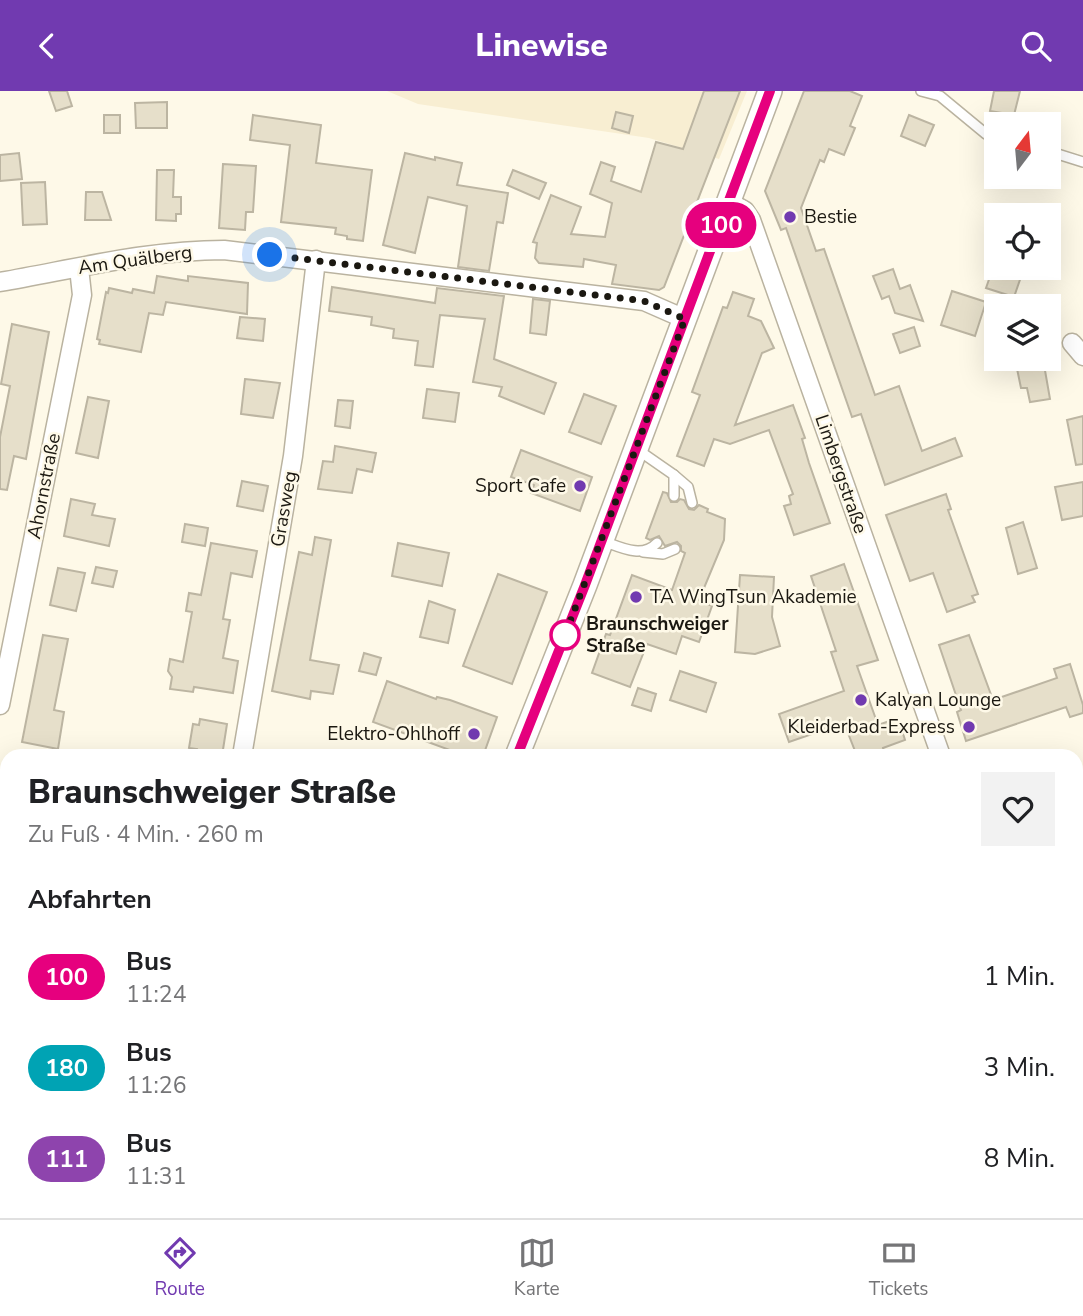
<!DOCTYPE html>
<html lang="de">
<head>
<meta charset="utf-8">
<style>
  :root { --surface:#fff; --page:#f2f2f2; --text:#202124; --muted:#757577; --line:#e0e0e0; --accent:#713ab0 }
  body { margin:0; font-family:"Nunito Sans",sans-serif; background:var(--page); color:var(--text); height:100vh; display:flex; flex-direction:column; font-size:26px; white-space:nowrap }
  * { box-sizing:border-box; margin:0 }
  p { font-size:23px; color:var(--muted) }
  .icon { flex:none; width:38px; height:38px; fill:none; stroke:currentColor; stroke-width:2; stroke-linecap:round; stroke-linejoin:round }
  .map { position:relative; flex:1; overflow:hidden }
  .drawer { position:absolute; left:0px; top:658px; width:1083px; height:469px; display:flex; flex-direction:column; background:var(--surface); border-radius:21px 21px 0 0; box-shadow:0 7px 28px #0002 }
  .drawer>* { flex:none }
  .badge { padding:0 14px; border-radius:23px; font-size:24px; line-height:46px }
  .needle { width:46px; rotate:16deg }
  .controls { position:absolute; left:984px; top:21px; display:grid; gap:14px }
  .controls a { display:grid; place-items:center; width:77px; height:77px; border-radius:0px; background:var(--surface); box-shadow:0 7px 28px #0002; font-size:35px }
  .you { position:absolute; width:35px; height:35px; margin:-18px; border:5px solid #fff; border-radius:50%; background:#1a73e8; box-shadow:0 0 0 10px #1a73e833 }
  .map>.badge { position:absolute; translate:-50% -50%; box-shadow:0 0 0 4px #fff }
  h2 { padding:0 28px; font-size:26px; line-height:63px }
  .round { display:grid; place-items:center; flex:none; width:74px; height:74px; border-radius:0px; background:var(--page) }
  .headline { display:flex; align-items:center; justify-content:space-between; height:119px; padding:0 28px }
  h1 { font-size:33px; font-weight:800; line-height:52px }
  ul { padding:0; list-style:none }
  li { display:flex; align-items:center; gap:21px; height:91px; padding:0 28px }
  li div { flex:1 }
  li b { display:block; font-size:26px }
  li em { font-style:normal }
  li .badge { min-width:77px; font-weight:700; text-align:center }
  header { display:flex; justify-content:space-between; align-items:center; height:91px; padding:0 28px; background:var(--accent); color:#fff; font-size:32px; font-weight:800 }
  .tab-bar { display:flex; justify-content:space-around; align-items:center; height:98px; border-top:2px solid var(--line); background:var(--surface); font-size:19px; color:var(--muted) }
  .tab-bar a { display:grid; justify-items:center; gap:4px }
  .tab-bar .selected { color:var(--accent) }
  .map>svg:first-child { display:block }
</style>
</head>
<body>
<header><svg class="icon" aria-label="back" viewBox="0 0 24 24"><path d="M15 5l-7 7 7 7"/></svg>Linewise<svg class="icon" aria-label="search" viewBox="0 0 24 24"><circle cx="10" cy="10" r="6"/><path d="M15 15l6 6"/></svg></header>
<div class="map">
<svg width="1083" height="1127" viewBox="0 0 1083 1127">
  <rect width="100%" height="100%" fill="#fef9e8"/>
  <path fill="#f8eed2" d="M387 0H747L719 68 649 47 418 13Z"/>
  <g fill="#e6dfca" stroke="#bcb5a2" stroke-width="2">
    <path d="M49 0H67L72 15 56 20Z"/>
    <path d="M704 0H740L664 196 659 199 612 193 616 174 584 168 583 176 539 172 535 167 537 152 533 151 551 104 581 116 571 143 605 146 612 112 590 103 601 71 615 76 611 90 641 101 656 51 683 58Z"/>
    <path d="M804 0H850L862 5 850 35 855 37 844 64 829 58 824 71 820 69 801 117 816 160 824 158 875 304 899 295 922 360 955 347 962 365 885 394 861 323 852 326 786 137 781 139 765 100Z"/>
    <path d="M994 0H1020L1014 24 990 20Z"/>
    <path d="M167 11V37H136L135 12Z"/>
    <path d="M616 21 633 25 629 42 612 37Z"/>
    <rect x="104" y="24" width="16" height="18"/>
    <path d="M253 24 321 34 316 72 372 79 363 150 347 148V145L335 143 336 137 281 131 290 54 250 49Z"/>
    <path d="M909 24 934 34 925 55 901 45Z"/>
    <path d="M19 62 22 88 0 90V64Z"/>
    <path d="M405 62 435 69V66L462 72 457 94 508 102 503 132 497 131 489 180 458 176 467 115 428 106 415 162 383 154Z"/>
    <path d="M223 73 256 75 253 121H246L245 139 219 137Z"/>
    <path d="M157 79H174L173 106H181V123H176V130L156 129Z"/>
    <path d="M513 79 546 92 539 108 507 94Z"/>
    <path d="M45 91 47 133 23 134 21 92Z"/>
    <path d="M86 101H102L111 129H85Z"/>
    <path d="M993 177H1024L1014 206 986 197Z"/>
    <path d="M893 178 900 198 910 194 923 230 895 222 889 205 882 208 873 185Z"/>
    <path d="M157 185 188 190V185L248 192 247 223 166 211 163 224 149 222 141 261 99 253 100 249 97 248 106 201 108 202 109 197 132 202 133 198 154 202Z"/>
    <path d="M332 196 435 212 437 197 504 205 494 268 556 292 544 323 499 305 502 296 473 291 485 228 440 224 433 276 415 274 418 250 393 247 394 238 371 234 372 226 329 220Z"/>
    <path d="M952 200 986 211 975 245 941 234Z"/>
    <path d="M733 201 754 208 748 225 761 230 774 257 762 262 735 334 793 314 805 347 802 348 809 372 830 432 794 444 784 415 791 413 789 405 793 403 769 339 730 353 714 348 704 375 677 365 700 304 692 301 723 216 727 217Z"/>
    <path d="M533 208 550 210 546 244 530 242Z"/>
    <path d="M240 226 265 228 263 250 237 247Z"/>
    <path d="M12 233 49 241 26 368 14 365 7 399 0 398V346L10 295 1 293Z"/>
    <path d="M914 236 920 255 900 262 893 243Z"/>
    <path d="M1015 268H1043L1050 308 1030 311 1027 297H1021Z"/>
    <path d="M245 288 280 292 273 327 241 323Z"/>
    <path d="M427 298 459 302 455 331 423 327Z"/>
    <path d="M584 303 616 315 601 353 569 341Z"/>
    <path d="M88 306 109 310 98 367 76 362Z"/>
    <path d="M338 309 353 310 350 337 335 335Z"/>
    <path d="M1083 325V373L1076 374 1067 329Z"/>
    <path d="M335 355 376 362 372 381 357 378 352 402 318 398 323 370 333 371Z"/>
    <path d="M521 359 592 386 580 420 531 402 534 394 511 386Z"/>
    <path d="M242 390 268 395 263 420 237 415Z"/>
    <path d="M1083 391V425L1062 429 1055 396Z"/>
    <path d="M663 401 667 402 671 411H677L680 408 684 409 689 418 694 419 699 414 708 418 707 421 725 428 724 449 699 509 712 515 699 551 682 545 676 563 647 553 630 596 592 582 606 543 610 544 632 484 672 499 685 462 681 460V455L677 451 665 455 659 445 650 449 646 447Z"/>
    <path d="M946 403 951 418 948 419 978 503 972 505 975 511 947 521 933 482 910 490 886 424Z"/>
    <path d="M71 408 95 413 92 424 115 428 109 455 64 445Z"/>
    <path d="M1023 431 1037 477 1018 483 1006 437Z"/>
    <path d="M185 433 208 437 205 455 182 451Z"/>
    <path d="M315 446 331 449 310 569 339 574 333 603 311 600 310 608 272 600 299 461 312 464Z"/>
    <path d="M211 452 257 460 252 486 231 482 223 528 230 529 223 567 238 570 233 602 194 596 193 601 170 598 172 586 168 580 170 568 183 571 192 521 186 520 189 502 201 504Z"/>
    <path d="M398 452 449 462 442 495 392 485Z"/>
    <path d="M844 473 878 569 857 575 878 634 898 627 905 649 883 657 885 665H857L844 632 789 651 779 623 844 600 831 561 836 560 811 485Z"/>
    <path d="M96 476 117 480 113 496 92 492Z"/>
    <path d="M58 477 85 482 76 520 50 514Z"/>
    <path d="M498 483 547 501 512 593 463 575Z"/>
    <path d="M740 484 774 486 772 526 780 555 755 563 735 561Z"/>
    <path d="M429 510 455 519 448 552 420 546Z"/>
    <path d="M43 544 68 548 54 619 64 621 58 658 22 651Z"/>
    <path d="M969 544 993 609 1057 587 1054 578 1070 573 1083 614V622L1070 626 1066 616 966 650 957 621 961 619 939 554Z"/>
    <path d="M364 562 381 567 376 584 359 580Z"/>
    <path d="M680 580 716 592 706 621 670 609Z"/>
    <path d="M387 590 436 608 437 606 450 609 497 626 483 665H466L373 631Z"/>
    <path d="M638 597 656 603 651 620 632 614Z"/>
    <path d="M200 628 227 633 222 665H196L197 658 189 657 193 633 199 634Z"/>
  </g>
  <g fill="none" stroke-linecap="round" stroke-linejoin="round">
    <defs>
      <g id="service">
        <path d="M921 0 940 5 986 43 996 45"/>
        <path d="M1048 60 1083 71"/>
        <path d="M638 359 674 384V405"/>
        <path d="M674 384 688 396 692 412"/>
        <path d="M603 450C620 456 642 468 657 452"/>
        <path d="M643 461 663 463 675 458"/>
        <path d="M343 1121 361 1127"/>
        <path d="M207 1125 209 1120"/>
      </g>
      <g id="minor">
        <path d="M729 111 745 120 751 129 941 665"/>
        <path d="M0 191C75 178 148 159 224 159L644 210 685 228"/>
        <path d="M1072 252 1083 265"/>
        <path d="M0 614 82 204 79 177"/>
        <path d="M242 665 293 365 316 169"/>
        <path d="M0 744 7 746"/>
        <path d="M1076 817 1083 818"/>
        <path d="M674 1127 675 1120"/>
        <path d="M966 1127 967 1120"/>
      </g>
      <g id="tertiary">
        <path d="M517 665 585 494 770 0"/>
        <path d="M339 1127 342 1120"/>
      </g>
    </defs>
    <use href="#service" stroke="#bab3a0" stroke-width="12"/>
    <use href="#minor" stroke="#bab3a0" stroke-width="21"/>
    <use href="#tertiary" stroke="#bab3a0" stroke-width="26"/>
    <use href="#service" stroke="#fff" stroke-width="9"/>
    <use href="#minor" stroke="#fff" stroke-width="18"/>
    <use href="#tertiary" stroke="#fff" stroke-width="23"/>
  </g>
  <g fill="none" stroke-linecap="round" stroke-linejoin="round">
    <defs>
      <path id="line" d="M517 665 585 494 770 0"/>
    </defs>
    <use href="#line" stroke="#fff" stroke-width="16"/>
    <use href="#line" stroke="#e6007e" stroke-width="10"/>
    <path stroke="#1b1811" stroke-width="7" stroke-dasharray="0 12.6" d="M270 164 644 210 685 228 565 544"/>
  </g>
  <g fill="#713ab0" stroke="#fef9e8" stroke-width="2.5">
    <circle cx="790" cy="126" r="7"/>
    <circle cx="580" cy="395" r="7"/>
    <circle cx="636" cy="506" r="7"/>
    <circle cx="861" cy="609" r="7"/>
    <circle cx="969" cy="636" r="7"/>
    <circle cx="474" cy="643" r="7"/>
  </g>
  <circle fill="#fff" stroke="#e6007e" stroke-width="3.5" cx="565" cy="544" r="14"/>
  <g text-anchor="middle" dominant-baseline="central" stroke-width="5" stroke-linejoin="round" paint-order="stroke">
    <g font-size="19" fill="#1b1811" stroke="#fef9e8" text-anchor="start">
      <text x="804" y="126">Bestie</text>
      <text x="566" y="395" text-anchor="end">Sport Cafe</text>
      <text x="650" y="506">TA WingTsun Akademie</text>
      <text x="875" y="609">Kalyan Lounge</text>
      <text x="955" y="636" text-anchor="end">Kleiderbad-Express</text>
      <text x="460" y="643" text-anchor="end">Elektro-Ohlhoff</text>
    </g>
    <g font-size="19" fill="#1b1811" stroke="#fef9e8">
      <text transform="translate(135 169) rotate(-8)">Am Quälberg</text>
      <text transform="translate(841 383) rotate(71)">Limbergstraße</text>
      <text transform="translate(44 395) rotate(-79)">Ahornstraße</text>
      <text transform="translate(284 418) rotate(-80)">Grasweg</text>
    </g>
    <g font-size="19" font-weight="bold" fill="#1b1811" stroke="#fef9e8" text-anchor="start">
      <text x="586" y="533">Braunschweiger<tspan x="586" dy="22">Straße</tspan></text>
    </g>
  </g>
</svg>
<div class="controls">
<a><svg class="needle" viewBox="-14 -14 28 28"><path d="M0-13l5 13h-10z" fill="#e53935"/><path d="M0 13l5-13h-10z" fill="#757577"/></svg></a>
<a><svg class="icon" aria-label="locate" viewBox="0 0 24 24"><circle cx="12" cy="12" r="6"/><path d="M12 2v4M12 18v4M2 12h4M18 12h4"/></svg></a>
<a><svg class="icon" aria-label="layers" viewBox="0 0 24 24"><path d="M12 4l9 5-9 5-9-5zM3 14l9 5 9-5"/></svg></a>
</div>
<div class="you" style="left:270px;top:164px"></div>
<b class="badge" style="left:721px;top:134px;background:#e6007e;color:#fff">100</b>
<section class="drawer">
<div class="headline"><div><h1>Braunschweiger Straße</h1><p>Zu Fuß · 4 Min. · 260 m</p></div><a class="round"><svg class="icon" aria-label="heart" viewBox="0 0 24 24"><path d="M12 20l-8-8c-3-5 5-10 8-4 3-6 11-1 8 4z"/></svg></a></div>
<h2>Abfahrten</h2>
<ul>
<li><span class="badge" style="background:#e6007e;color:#fff">100</span><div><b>Bus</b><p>11:24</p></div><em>1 Min.</em></li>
<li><span class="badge" style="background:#00a3b4;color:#fff">180</span><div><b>Bus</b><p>11:26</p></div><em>3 Min.</em></li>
<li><span class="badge" style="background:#8e44ad;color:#fff">111</span><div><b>Bus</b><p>11:31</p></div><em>8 Min.</em></li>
</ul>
</section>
</div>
<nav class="tab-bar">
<a class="selected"><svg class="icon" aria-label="directions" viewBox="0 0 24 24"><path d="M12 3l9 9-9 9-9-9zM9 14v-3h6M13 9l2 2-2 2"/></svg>Route</a>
<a><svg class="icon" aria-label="map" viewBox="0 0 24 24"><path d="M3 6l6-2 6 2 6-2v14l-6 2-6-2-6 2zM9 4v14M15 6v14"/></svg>Karte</a>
<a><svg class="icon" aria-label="tickets" viewBox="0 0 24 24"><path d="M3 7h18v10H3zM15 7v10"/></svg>Tickets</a>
</nav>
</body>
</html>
